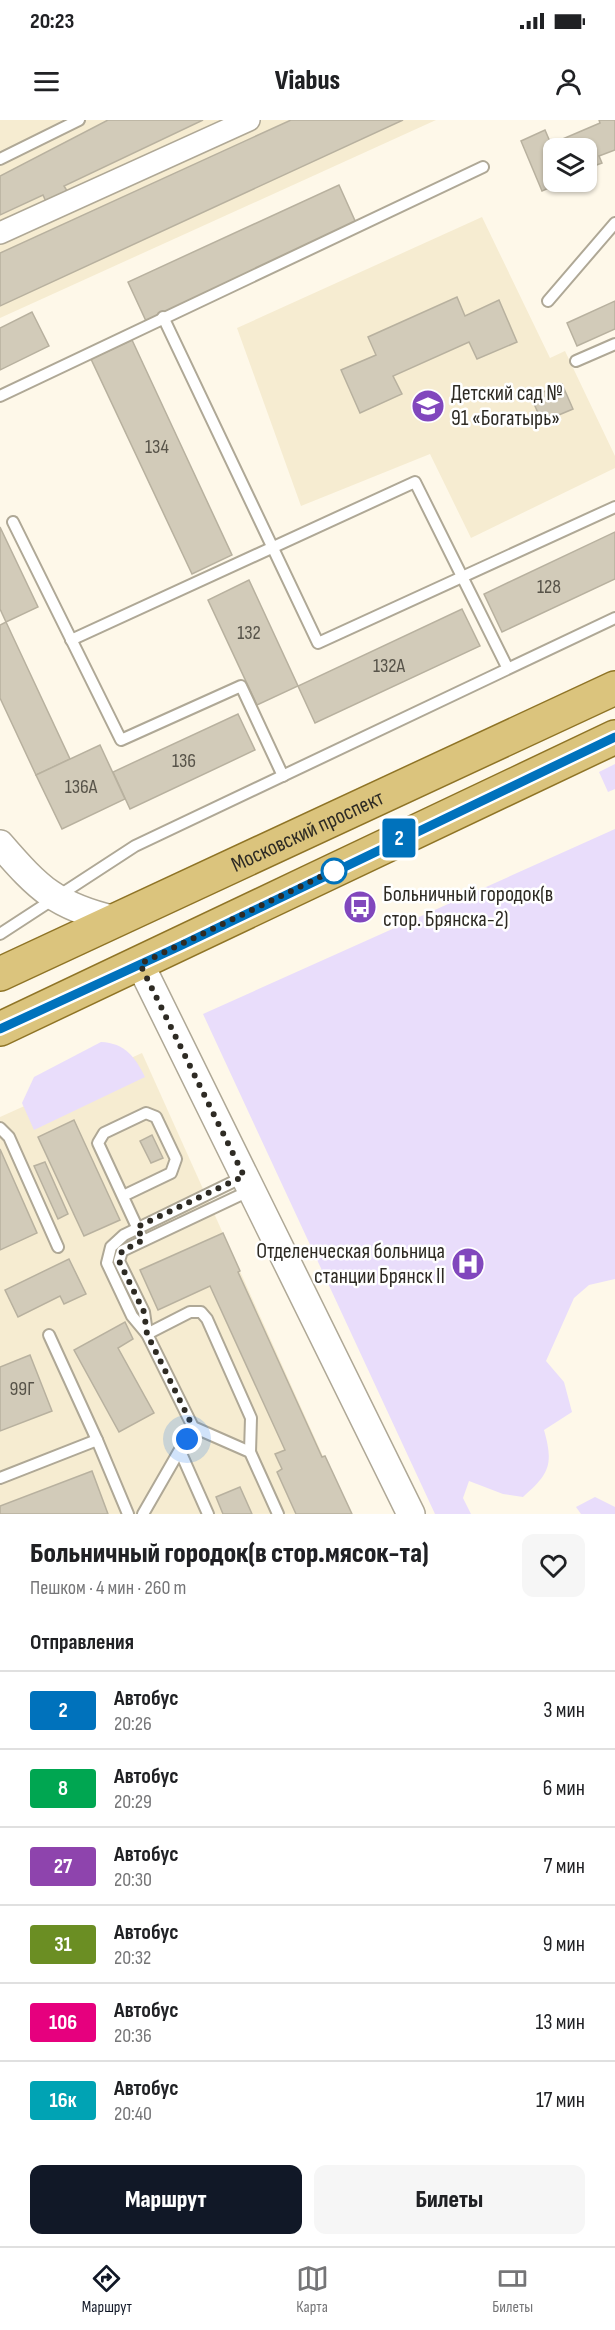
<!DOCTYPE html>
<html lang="ru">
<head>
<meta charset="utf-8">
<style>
  :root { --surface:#fff; --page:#f6f6f6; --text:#202124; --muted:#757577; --line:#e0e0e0; --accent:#111827 }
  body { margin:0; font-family:"Sofia Sans Condensed",sans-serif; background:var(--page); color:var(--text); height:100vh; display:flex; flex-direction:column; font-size:22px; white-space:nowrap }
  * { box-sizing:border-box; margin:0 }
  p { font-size:20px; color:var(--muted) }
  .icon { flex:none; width:33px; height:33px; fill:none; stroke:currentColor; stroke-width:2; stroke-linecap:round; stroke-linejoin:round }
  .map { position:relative; height:1394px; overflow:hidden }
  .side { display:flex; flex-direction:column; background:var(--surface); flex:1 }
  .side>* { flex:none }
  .badge { padding:0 12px; border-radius:4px; font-size:21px; line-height:39px }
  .tools { position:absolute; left:543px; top:18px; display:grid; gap:12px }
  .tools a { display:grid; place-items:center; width:54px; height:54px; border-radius:12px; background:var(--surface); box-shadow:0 2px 4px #0004; font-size:30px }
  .you { position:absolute; width:30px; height:30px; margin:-15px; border:4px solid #fff; border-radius:50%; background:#1a73e8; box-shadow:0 0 0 9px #1a73e833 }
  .map>.badge { position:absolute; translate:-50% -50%; box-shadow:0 0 0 3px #fff }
  h2 { padding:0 30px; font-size:22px; line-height:54px }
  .round { display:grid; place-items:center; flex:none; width:63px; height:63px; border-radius:12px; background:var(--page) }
  .summary { display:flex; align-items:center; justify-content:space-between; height:102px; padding:0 30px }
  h1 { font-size:28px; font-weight:800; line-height:45px }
  .button { display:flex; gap:12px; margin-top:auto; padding:12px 30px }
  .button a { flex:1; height:69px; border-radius:12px; background:var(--accent); color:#fff; font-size:24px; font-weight:800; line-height:69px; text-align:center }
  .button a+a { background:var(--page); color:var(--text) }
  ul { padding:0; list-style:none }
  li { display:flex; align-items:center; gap:18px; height:78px; padding:0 30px; border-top:2px solid var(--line) }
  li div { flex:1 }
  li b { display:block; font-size:22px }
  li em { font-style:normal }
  li .badge { min-width:66px; font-weight:700; text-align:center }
  .status { display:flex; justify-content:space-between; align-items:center; height:42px; padding:0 30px; background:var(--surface); direction:ltr }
  .status svg { height:16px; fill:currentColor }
  header { display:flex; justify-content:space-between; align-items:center; height:78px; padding:0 30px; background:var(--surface); font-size:27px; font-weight:800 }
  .tab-bar { display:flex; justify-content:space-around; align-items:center; height:84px; border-top:2px solid var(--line); background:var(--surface); font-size:16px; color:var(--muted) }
  .tab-bar a { display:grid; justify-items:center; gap:3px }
  .tab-bar .active { color:var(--accent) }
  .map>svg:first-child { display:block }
</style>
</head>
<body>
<div class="status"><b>20:23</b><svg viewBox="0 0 49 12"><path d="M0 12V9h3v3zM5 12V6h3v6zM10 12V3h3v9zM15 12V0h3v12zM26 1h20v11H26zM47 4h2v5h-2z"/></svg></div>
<header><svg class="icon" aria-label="menu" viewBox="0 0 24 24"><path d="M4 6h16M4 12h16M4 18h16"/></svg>Viabus<svg class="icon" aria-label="person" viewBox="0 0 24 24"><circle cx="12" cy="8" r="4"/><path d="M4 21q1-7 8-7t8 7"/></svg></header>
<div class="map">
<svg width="615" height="1394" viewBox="0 0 615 1394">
  <rect width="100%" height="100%" fill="#fef8e9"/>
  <g fill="#f6ecd1">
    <path d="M0 0H436L0 198Z"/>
    <path d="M482 97 550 238 565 231 615 336V348L471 418 430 334 301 386 237 208Z"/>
    <path d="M142 933 349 1394H0V997Z"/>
  </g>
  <g fill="#e9ddfb">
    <path d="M615 644V669L608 672 599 652Z"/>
    <path d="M615 709V1159L589 1165 574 1178 546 1241 564 1262 572 1292 544 1310C554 1345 549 1354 523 1377L503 1374 469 1361 463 1378 471 1394H435L203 894Z"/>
    <path d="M101 922C125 923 135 937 145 957L34 1010 22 983 34 957Z"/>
    <path d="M595 1377 615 1387V1394H581L576 1387Z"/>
  </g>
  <g fill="#d2cbb9" stroke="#b8b19f" stroke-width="1.5">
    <path d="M108 0H203L64 66 69 74 47 84 43 75 0 95V56Z"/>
    <path d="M291 0H403L0 186V133Z"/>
    <path d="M599 0H615V30L599 36 602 43 586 49V28H554V62L560 63 542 71 521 21 545 10 551 24 600 3Z"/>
    <path d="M339 65 356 103 146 201 128 162Z"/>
    <path d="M457 177 465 196 499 180 517 222 477 239 469 222 393 256 402 274 360 293 341 250 376 235 368 217Z"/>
    <path d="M615 181V209L577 226 567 203Z"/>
    <path d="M32 192 49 226 0 250V208Z"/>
    <path d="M132 220 232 435 192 454 91 239Z"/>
    <path d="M562 264 573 289 542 302 531 277Z"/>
    <path d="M0 407 38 487 6 502 0 489Z"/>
    <path d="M615 412V459L502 512 484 474Z"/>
    <path d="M249 460 298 566 257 585 208 480Z"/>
    <path d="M462 489 480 526 315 603 298 566Z"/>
    <path d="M6 502 70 639 36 655 0 578V505Z"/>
    <path d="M238 594 255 630 130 689 113 652Z"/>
    <path d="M100 625 125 679 62 709 36 655Z"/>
    <path d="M74 1000 120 1100 84 1116 38 1017Z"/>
    <path d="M152 1015 163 1038 151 1043 140 1021Z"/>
    <path d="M0 1029 37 1113 0 1130Z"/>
    <path d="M45 1042 68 1094 58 1099 34 1046Z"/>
    <path d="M223 1113 240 1151 238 1152 322 1337 325 1336 352 1394H296L277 1352 282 1349 275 1334 285 1330 210 1166 158 1190 140 1150Z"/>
    <path d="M69 1139 86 1174 64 1184 60 1176 18 1197 5 1170Z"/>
    <path d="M125 1202 133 1219 118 1228 154 1293 119 1312 74 1230Z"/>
    <path d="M30 1235 52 1291 0 1311V1247Z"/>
    <path d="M92 1351 108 1394H0V1386Z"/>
    <path d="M240 1367 252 1394H223L216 1377Z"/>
  </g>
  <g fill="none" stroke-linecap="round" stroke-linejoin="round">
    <defs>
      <g id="service">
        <path d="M0 39 79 0"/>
        <path d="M548 181 615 103"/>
        <path d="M163 197 318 523 615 387"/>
        <path d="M576 241 615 224"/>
        <path d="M0 276 483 47"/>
        <path d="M13 402 121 620 241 566 283 656"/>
        <path d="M71 520 415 362 507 547"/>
        <path d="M0 814 135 726 615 498"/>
        <path d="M0 1008 9 1017 58 1127"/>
        <path d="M243 1057 124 1115 111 1127 107 1143 132 1196 147 1214 193 1307 250 1332 278 1394"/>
        <path d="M123 1076 171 1053 176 1039 156 997 146 993 104 1013 98 1023 143 1120"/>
        <path d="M147 1213 144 1192 119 1141 122 1131 251 1070"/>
        <path d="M147 1214 190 1192H201L207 1199 251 1298 250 1332"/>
        <path d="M49 1215 97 1320"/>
        <path d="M180 1331 208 1394"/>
        <path d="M0 1358 97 1320 128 1394"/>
        <path d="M143 1394 193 1307"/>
      </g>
      <path id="minor" d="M0 113 249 0"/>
      <g id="tertiary">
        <path d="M0 724C39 769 56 786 115 800"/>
        <path d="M140 844 411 1394"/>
      </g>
      <g id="primary">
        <path id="s1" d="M0 854 615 568"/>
        <path d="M0 909C206 813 409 713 615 617"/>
      </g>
    </defs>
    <use href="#service" stroke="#afa896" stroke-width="14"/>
    <use href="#minor" stroke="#afa896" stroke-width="24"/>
    <use href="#tertiary" stroke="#afa896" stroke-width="30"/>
    <use href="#primary" stroke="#8f7426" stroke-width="36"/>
    <use href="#service" stroke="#fff" stroke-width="10"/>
    <use href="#minor" stroke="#fff" stroke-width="21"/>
    <use href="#tertiary" stroke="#fff" stroke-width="27"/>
    <use href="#primary" stroke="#dbc47d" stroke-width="33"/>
  </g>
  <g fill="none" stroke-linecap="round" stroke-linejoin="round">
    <defs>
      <path id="line" d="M0 909 180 826 615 617"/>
    </defs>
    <use href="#line" stroke="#fff" stroke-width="14"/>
    <use href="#line" stroke="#0072bc" stroke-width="9"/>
    <path stroke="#2e2b24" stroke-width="6" stroke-dasharray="0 10.8" d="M187 1319 193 1307 147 1214 144 1192 119 1141 122 1131 143 1120 137 1107 244 1056 140 844 341 747 334 751"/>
  </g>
  <defs>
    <symbol id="school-disc" viewBox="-11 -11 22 22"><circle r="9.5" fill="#8147bd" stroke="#fff"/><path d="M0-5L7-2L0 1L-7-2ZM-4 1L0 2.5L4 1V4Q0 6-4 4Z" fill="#fff"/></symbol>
    <symbol id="bus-disc" viewBox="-11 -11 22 22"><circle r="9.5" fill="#8147bd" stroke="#fff"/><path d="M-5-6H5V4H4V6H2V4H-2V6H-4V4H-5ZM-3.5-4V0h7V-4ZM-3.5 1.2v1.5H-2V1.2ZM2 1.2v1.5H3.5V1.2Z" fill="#fff"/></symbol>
    <symbol id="hospital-disc" viewBox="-11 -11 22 22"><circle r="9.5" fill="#8147bd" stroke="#fff"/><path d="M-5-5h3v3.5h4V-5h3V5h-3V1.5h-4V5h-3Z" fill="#fff"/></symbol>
  </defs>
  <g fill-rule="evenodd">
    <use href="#school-disc" x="409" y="267" width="38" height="38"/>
    <use href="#bus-disc" x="341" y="768" width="38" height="38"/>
    <use href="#hospital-disc" x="449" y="1125" width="38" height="38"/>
  </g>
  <circle fill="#fff" stroke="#0072bc" stroke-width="3" cx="334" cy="751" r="12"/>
  <g text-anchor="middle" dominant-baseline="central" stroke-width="5" stroke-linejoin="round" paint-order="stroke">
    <g font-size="20" fill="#575349">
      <text x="157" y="327">134</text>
      <text x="549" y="467">128</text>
      <text x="249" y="513">132</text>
      <text x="389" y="546">132А</text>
      <text x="184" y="641">136</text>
      <text x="81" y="667">136А</text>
      <text x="22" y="1269">99Г</text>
    </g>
    <g font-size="22" fill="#2e2b24" stroke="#fff" text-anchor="start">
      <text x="451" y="273">Детский сад №<tspan x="451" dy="25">91 «Богатырь»</tspan></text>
      <text x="383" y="774">Больничный городок(в<tspan x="383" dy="25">стор. Брянска-2)</tspan></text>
      <text x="445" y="1131" text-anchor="end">Отделенческая больница<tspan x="445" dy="25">станции Брянск II</tspan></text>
    </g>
    <g font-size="22" fill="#2e2b24" stroke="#fff">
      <text stroke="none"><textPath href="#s1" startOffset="339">Московский проспект</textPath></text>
    </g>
  </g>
</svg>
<div class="tools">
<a><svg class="icon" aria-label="layers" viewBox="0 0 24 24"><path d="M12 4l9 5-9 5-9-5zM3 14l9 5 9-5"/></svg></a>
</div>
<div class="you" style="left:187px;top:1319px"></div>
<b class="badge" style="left:399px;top:718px;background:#0072bc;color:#fff">2</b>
</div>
<section class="side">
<div class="summary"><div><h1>Больничный городок(в стор.мясок-та)</h1><p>Пешком · 4 мин · 260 m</p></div><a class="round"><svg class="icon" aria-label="heart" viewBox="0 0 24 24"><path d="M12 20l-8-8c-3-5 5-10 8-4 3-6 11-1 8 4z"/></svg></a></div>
<h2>Отправления</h2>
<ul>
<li><span class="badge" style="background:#0072bc;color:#fff">2</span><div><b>Автобус</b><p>20:26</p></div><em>3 мин</em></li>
<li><span class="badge" style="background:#00a651;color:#fff">8</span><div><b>Автобус</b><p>20:29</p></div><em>6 мин</em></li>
<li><span class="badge" style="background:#8e44ad;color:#fff">27</span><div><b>Автобус</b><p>20:30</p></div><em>7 мин</em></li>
<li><span class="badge" style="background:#6b8e23;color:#fff">31</span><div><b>Автобус</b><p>20:32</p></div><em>9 мин</em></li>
<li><span class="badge" style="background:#e6007e;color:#fff">106</span><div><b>Автобус</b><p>20:36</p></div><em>13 мин</em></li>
<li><span class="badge" style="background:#00a3b4;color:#fff">16к</span><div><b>Автобус</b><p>20:40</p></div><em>17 мин</em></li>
</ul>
<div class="button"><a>Маршрут</a><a>Билеты</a></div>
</section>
<nav class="tab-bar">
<a class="active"><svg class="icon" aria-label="directions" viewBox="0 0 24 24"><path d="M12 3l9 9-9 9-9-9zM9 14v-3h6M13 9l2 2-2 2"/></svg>Маршрут</a>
<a><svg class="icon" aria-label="map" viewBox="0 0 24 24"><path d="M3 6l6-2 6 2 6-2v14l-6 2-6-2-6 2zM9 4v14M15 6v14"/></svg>Карта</a>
<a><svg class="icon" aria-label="tickets" viewBox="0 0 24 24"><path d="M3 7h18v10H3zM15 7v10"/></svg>Билеты</a>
</nav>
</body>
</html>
